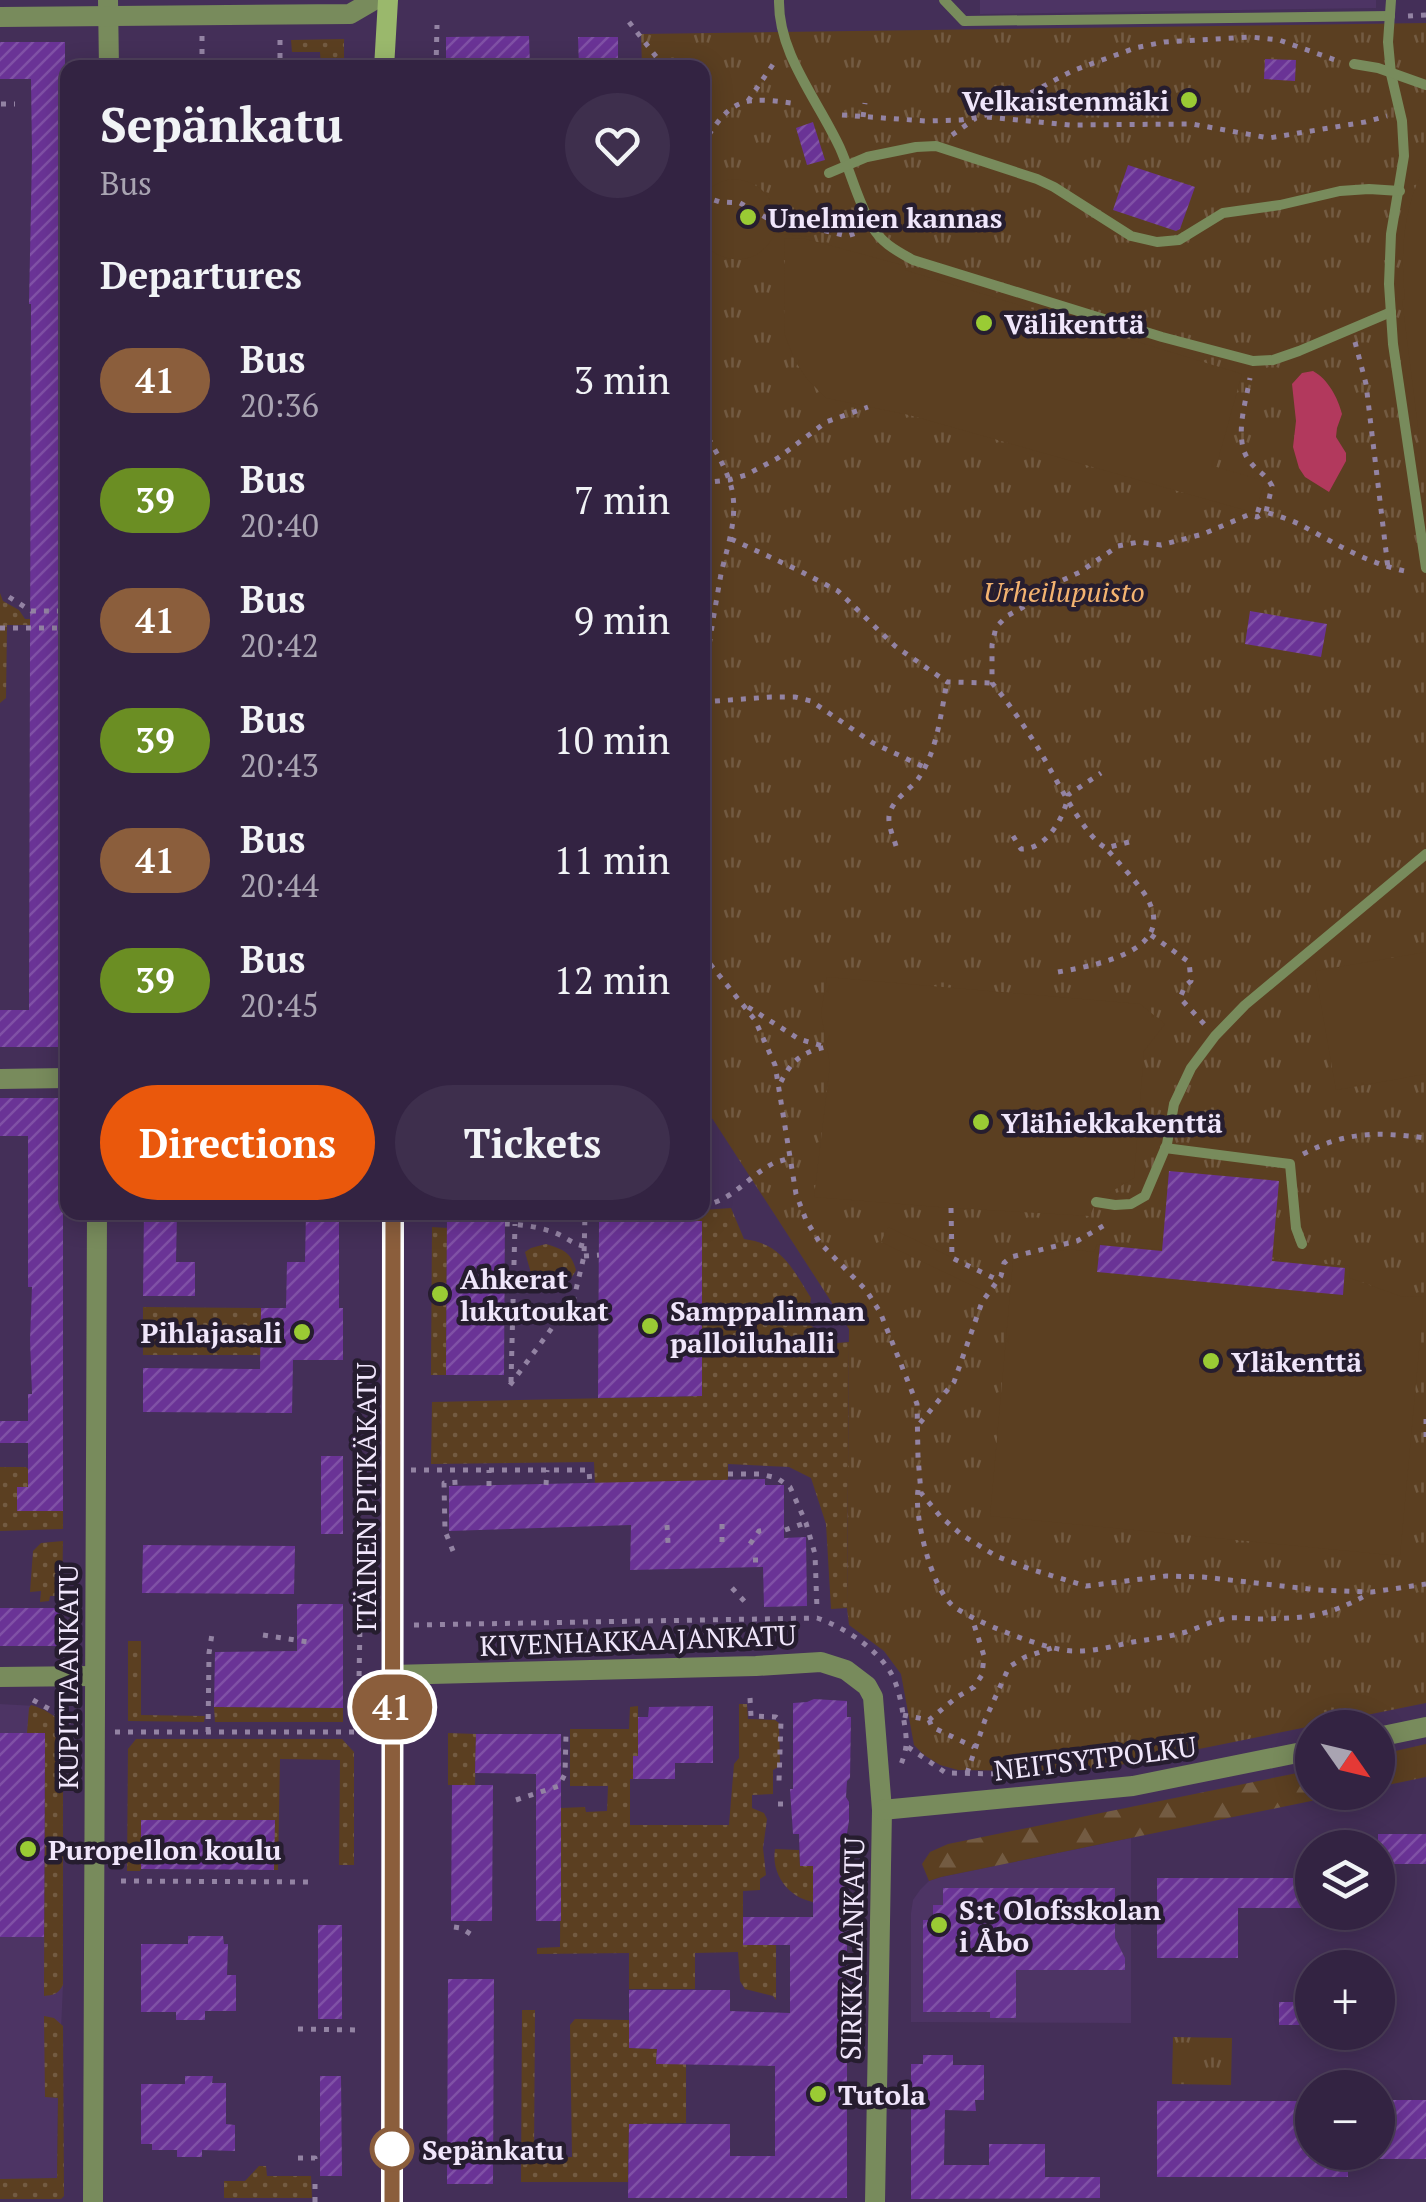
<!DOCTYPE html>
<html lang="en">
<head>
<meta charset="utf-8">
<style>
  :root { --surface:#332342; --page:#3e2f4d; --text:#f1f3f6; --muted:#a9a4b2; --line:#4e405b; --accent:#ea580c }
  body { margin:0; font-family:"PT Serif",serif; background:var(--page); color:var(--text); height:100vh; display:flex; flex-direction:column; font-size:38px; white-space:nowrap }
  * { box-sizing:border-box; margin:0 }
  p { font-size:32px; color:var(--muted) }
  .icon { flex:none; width:55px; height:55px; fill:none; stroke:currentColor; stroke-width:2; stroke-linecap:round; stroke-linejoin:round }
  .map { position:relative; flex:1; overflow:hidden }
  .side { position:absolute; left:60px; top:60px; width:650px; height:1160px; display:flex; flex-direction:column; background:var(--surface); border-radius:20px; box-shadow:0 5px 25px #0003,0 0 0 2px var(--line) }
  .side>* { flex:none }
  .badge { padding:0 20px; border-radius:32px; font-size:35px; line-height:65px }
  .needle { width:65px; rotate:124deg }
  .tools { position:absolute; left:1295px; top:1710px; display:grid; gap:20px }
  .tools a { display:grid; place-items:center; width:100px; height:100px; border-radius:50%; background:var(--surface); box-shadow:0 5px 25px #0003,0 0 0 2px var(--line); font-size:50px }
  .map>.badge { position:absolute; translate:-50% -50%; box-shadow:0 0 0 5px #fff }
  h2 { padding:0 40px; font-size:38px; line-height:90px }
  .round { display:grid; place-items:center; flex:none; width:105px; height:105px; border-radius:52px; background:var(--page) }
  .head { display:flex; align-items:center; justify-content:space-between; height:170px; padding:0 40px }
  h1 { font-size:48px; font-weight:700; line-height:75px }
  .action { display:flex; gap:20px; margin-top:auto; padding:20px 40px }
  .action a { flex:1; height:115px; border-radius:60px; background:var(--accent); color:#fff; font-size:40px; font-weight:700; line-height:115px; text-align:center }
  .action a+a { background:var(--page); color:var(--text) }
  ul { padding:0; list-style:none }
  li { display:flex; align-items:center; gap:30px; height:120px; padding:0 40px }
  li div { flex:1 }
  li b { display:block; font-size:38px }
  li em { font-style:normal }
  li .badge { min-width:110px; font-weight:700; text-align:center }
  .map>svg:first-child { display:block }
</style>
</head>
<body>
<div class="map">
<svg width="1426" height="2202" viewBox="0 0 1426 2202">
  <defs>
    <pattern id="grass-dots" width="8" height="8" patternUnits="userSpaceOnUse" patternTransform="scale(2.5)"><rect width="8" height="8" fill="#5b3f21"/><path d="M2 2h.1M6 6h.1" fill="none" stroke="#735b42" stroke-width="1.8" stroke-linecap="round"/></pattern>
    <pattern id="forest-firs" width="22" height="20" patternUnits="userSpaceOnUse" patternTransform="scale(2.5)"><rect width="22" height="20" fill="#5b3f21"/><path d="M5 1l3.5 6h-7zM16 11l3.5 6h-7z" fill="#735b42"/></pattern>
    <pattern id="park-tufts" width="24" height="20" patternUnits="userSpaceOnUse" patternTransform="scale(2.5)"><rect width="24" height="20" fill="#5b3f21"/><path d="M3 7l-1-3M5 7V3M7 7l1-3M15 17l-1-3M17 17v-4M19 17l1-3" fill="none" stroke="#735b42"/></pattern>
    <pattern id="building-hatch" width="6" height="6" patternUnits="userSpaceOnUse" patternTransform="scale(2.5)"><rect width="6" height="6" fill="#6a3396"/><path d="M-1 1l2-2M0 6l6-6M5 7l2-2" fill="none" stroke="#8051a6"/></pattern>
  </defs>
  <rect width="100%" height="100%" fill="#442f58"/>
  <g fill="#4d3464">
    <path d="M980 0H1376V8L980 14Z"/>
    <path d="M0 1704 35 1706 48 1713 63 1985 58 2097 57 2179H0Z"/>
    <path d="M1131 1838V2023L911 2022V1913L913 1900 920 1890 929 1881 941 1877Z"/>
  </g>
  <g fill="url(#grass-dots)">
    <path d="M344 39V67H321L320 52H292L291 40Z"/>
    <path d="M0 538V593L3 601 19 610 25 619H65V635H41V625H7L6 698 0 703Z"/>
    <path d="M731 1208 744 1239C782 1244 792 1268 811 1298L807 1323 837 1343 849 1342 847 1608 831 1609 826 1524 811 1478 789 1467 728 1464V1480L595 1484 594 1462 431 1464 432 1402 702 1396V1222L677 1221V1213L702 1212 703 1210Z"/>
    <path d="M432 1227 447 1228 446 1375H431Z"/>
    <path d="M546 1244C564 1250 571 1252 576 1270 568 1287 553 1288 536 1291L525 1252 531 1248Z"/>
    <path d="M143 1307 261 1308V1355H143Z"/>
    <path d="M0 1467H26L28 1469V1487L17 1488V1511H63V1529L0 1531Z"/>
    <path d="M63 1541 62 1596H50L49 1601 40 1602 41 1591 30 1592 33 1551 41 1543Z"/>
    <path d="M128 1641H141V1715L205 1716 204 1722 128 1721Z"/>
    <path d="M739 1704H747L748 1719 775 1720 779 1723 780 1766 773 1770V1794L752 1795V1808L764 1813 767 1819 763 1848 766 1875 760 1879V1890L743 1891V1945H776V2000L773 1996 745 1989 740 1981 738 1952 695 1953V1989H629V1953L537 1954V1948L560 1947 561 1808 585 1807 586 1812 607 1811 608 1786H570V1729H629L630 1707 638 1706V1756H633V1779H630V1825H729L734 1764 739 1758Z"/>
    <path d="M31 1705C42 1708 58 1716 63 1726V1985C58 1994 54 1995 44 1996L45 1734 27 1733 29 1708Z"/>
    <path d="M214 1707 343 1708V1722H215Z"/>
    <path d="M448 1733 476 1734 475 1785H448Z"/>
    <path d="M136 1739H342L354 1752V1865H339L340 1760 280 1759 278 1870H274V1820L157 1827V1820H142L141 1869 140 1871H127L128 1749Z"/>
    <path d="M775 1849 799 1850 800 1866H813V1902C788 1897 771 1874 775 1849Z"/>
    <path d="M522 2010H535L534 2158 572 2157 570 2025 575 2019 629 2020V2048L657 2049 656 2063 686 2064V2123L629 2124 628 2182H521Z"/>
    <path d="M44 2016 54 2018 63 2026 64 2196 61 2199H0V2179L57 2178 58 2098 45 2097Z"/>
    <path d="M259 2166H266L267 2176H311L312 2198H224V2181H245Z"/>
  </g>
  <g fill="url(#forest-firs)">
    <path d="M1426 1744V1777L1378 1787V1755Z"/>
    <path d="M1312 1770V1792L1350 1793 941 1877 929 1881 922 1864 930 1852 948 1844Z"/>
  </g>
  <g fill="url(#park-tufts)">
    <path d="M1426 23V1703L1110 1767 1050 1771 958 1770 940 1765 924 1755 914 1745 901 1674 884 1651 849 1625 847 1608 849 1329 710 1115H703L702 68 642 67 641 34Z"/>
    <path d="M1173 2037 1232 2038 1231 2085 1172 2084Z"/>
  </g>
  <g fill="#5b3f21">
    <path d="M1426 164V491L1402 300 1405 299C1400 251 1403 208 1426 164Z"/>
    <path d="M730 179C754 179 771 192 775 215L813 220 810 237 775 233C761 265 726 267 703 244 702 212 693 189 730 179Z"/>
    <path d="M785 238 806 239 906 266 905 270 1242 374 1216 467 1265 481 1255 513 909 415 826 398 807 379 795 361 784 333Z"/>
    <path d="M1426 952V1074L1336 1090 1315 971Z"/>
    <path d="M827 977 1140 1004 1165 1024 1144 1051 1134 1178 1096 1201 1090 1216 951 1208 814 1197 830 1065 821 1013Z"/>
    <path d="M888 1227 995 1278 988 1293 881 1242Z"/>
    <path d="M1097 1244 1349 1266 1350 1278 1400 1296 1424 1297 1400 1556 990 1516 1013 1261 1068 1249 1094 1252Z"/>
  </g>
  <path fill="#b2395d" d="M1313 371C1328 379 1338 398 1342 414L1337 428 1336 437 1346 453V461L1329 492 1305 477 1299 468 1293 447 1296 421 1292 384 1302 373Z"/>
  <g fill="url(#building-hatch)">
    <path d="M529 36 530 68H446V37Z"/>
    <path d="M578 37H618V68H579Z"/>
    <path d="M0 42H65L64 1047H0V1010H29L31 304H29L32 155 31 79H0Z"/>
    <path d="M1265 59 1296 60 1295 81 1264 79Z"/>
    <path d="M813 122 825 160 807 165 796 128Z"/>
    <path d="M1128 165 1195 187 1180 229 1176 231 1113 210Z"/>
    <path d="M1250 611 1327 624 1321 657 1245 644Z"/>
    <path d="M0 1098H63V1511H17V1487H28V1443H0V1421H28V1394H32L30 1340 32 1287H28V1136H0Z"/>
    <path d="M1169 1171 1279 1181 1272 1261 1345 1268 1343 1295 1097 1272 1100 1245 1162 1251Z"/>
    <path d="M144 1212H177L176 1262H195V1296H143Z"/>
    <path d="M306 1212H339V1308H343V1360H293L292 1413 143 1412V1368L260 1369 261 1308H286L287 1262H305Z"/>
    <path d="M447 1212H505L504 1375H446Z"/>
    <path d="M702 1221V1396L598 1398 599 1222Z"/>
    <rect x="321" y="1456" width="22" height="78"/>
    <path d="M765 1479V1485H784V1538L806 1537 807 1606 764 1607 763 1567 630 1570 631 1525 449 1531V1486Z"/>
    <path d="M143 1545 295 1546 294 1594 142 1593Z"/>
    <path d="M297 1604H343V1708L214 1707 215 1652 297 1651Z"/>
    <rect x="0" y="1608" width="63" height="38"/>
    <path d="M814 1699 847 1701V1717H851L850 1778 847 1781 846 1797 849 1802V1821L847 1833V2198H628L629 2124H730V2156H775V2066L656 2064 657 2049 629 2048V1990H730V2011L790 2013V1945H743V1917H813V1866H800L799 1834H793L790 1789H793V1703L807 1702Z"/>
    <path d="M713 1706V1763H675V1779H633V1756H638V1717H648L649 1707Z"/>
    <path d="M0 1733H45L44 1937H0Z"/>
    <path d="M476 1734H561V1921H536V1774L475 1773Z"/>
    <path d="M452 1785H493L492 1921H451Z"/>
    <path d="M141 1820H275L274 1870 141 1869Z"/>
    <rect x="1378" y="1834" width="48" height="30"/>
    <path d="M1157 1878H1312V1908H1238V1958H1157Z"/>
    <path d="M943 1888H1115V1938L1125 1958V1970H1016V2018H990V2012H923V1920H933V1905H943Z"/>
    <rect x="318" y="1925" width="24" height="94"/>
    <path d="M188 1936H223L224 1944H228L227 1975H236V2011H205V2020H176V2012H141V1944H188Z"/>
    <path d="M448 1979H494L493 2184H447Z"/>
    <rect x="1279" y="2002" width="33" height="23"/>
    <path d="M923 2055H953V2065H984V2100H975L976 2111 945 2110 944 2165H989V2144H1045V2177H1100V2198L911 2199V2064H923Z"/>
    <path d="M185 2076H213L212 2083H226V2124L235 2125V2151L202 2150V2157H177V2150H152V2144H141V2084H185Z"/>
    <path d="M320 2076H341L342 2176H320Z"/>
    <path d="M1384 2100H1426V2159H1378V2107H1384Z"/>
    <path d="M1157 2101H1312V2152H1348V2177H1157Z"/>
  </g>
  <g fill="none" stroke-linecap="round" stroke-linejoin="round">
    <g stroke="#9383a3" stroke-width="5" stroke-dasharray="5 8" stroke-linecap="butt">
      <path d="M1408 16 1426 15"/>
      <path d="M629 22 665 68"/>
      <path d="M202 36V58"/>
      <path d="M280 58V36"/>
      <path d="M436 68 437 25"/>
      <path d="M748 101 776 60"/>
      <path d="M1 104H15"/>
      <path d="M842 115 926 121 961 120 991 114 1072 71 1135 48 1164 42 1251 37 1279 40 1341 62"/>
      <path d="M863 117 865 103"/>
      <path d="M987 117 1070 125 1192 124 1269 138 1365 122 1387 116"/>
      <path d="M952 135 976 118"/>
      <path d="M702 146C731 97 743 96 798 104"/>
      <path d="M702 196 720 202 740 203 774 222 818 229"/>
      <path d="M822 210 818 229 847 236 856 233"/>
      <path d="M1355 342 1366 384 1388 568"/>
      <path d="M702 427C713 447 727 468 732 490 738 519 727 547 721 574 714 613 708 651 702 690"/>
      <path d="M702 483 729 480 746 475 778 458 826 422 868 407"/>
      <path d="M1256 509C1271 514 1287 518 1301 525 1336 544 1370 565 1410 572"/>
      <path d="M731 539 798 570 838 591 895 646 947 682 992 683"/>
      <path d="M9 597 31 611H68"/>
      <path d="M0 628H68"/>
      <path d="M702 702 771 697H795L811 701 873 743 924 767"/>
      <path d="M1013 836 1021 849C1046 850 1065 817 1068 795L1101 773"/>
      <path d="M1129 842 1106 848C1082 836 1050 765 1033 740 1020 720 1007 701 992 683V645L996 627 1007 616 1038 599 1061 581 1080 572 1118 546 1139 542 1161 545 1203 534 1248 515 1257 517 1266 512 1272 486C1265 473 1259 473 1251 463 1232 442 1246 402 1250 378"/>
      <path d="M896 846C893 836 888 825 889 816 892 799 909 791 918 779 937 752 941 713 947 682"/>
      <path d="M1151 935 1189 962 1191 981 1185 986 1180 998 1206 1026"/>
      <path d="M702 954 755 1020 775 1065 796 1194 806 1220 820 1243 866 1290 880 1312 917 1404 918 1457 921 1493 940 1516 962 1535 996 1556 1030 1569 1086 1586 1166 1576 1203 1577 1318 1590 1372 1592 1426 1584"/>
      <path d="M1058 972C1091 966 1172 953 1150 904 1144 888 1118 863 1106 848"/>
      <path d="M748 1007 799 1039 826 1047C801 1052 790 1062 779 1086"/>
      <path d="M1303 1154C1347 1131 1378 1132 1426 1138"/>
      <path d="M702 1205C731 1203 749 1175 774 1163 779 1161 785 1160 790 1158"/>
      <path d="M951 1208 952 1258 998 1280"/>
      <path d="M427 1218H447"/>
      <path d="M505 1224C522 1224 547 1228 562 1236 571 1241 574 1244 584 1246"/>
      <path d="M584 1256 599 1255"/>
      <path d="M511 1382 515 1224"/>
      <path d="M510 1385 574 1298 584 1256 585 1214 611 1212"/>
      <path d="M1426 1419V1437"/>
      <path d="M920 1423 954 1382 982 1302 1001 1276 1004 1263 1011 1257 1077 1241 1110 1222"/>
      <path d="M411 1470H589L590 1484"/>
      <path d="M728 1474H760L777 1478 790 1487 806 1523 815 1554 817 1609"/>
      <path d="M546 1485 547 1470"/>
      <path d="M489 1486V1470"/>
      <path d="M918 1490C914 1517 931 1586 952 1605 971 1621 1048 1651 1073 1651 1093 1652 1113 1646 1133 1642 1151 1639 1168 1637 1186 1632 1200 1627 1215 1620 1229 1618 1239 1617 1250 1619 1260 1619 1308 1618 1327 1617 1370 1593"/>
      <path d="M667 1525 668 1543"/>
      <path d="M785 1530 805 1523"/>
      <path d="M722 1542V1524"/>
      <path d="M750 1544 759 1531 765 1530"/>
      <path d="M453 1551 445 1531 444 1483 462 1482"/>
      <path d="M753 1560H763"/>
      <path d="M732 1588 746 1603V1607"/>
      <path d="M414 1625 817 1618C844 1627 878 1649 892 1675 899 1689 902 1706 904 1721 907 1741 908 1747 900 1767"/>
      <path d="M263 1635 308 1642"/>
      <path d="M750 1698 751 1716 776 1717 781 1721 779 1781"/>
      <path d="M33 1700 76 1724"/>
      <path d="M903 1715 929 1720 957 1697 974 1687 982 1675 984 1656 972 1618"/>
      <path d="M929 1720 932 1727 974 1747"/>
      <path d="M1343 1728 1359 1724"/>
      <path d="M115 1732H358L360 1625H373"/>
      <path d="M208 1732 209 1653 212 1634"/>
      <path d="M908 1747 946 1773 1002 1774"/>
      <path d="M967 1773 985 1720 1009 1667 1025 1657 1052 1648"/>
      <path d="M516 1800 559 1786 565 1774 566 1734"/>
      <path d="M778 1804H790"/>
      <path d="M121 1881 309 1882"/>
      <path d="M454 1927 461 1928 477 1938"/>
      <path d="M298 2029 359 2030"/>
      <path d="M298 2158H315V2165"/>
      <path d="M315 2202V2176"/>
    </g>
    <g stroke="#788b5c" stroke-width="10">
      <path d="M779 0C778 54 818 100 840 148 851 173 858 202 872 226 881 243 897 251 913 260L1162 337 1253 361 1273 360 1299 351 1391 312"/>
      <path d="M944 0 964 21 1390 16"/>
      <path d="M1391 0 1388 42 1391 74 1402 121 1404 156 1391 234 1389 284 1393 344 1426 568"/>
      <path d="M1354 64 1378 68 1426 85"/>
      <path d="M829 173 867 157 916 147 936 146 1037 179 1054 187 1131 236 1157 242 1179 240 1223 213 1280 205 1340 191 1369 189 1400 191"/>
      <path d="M1165 1148 1290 1164 1296 1228 1302 1244"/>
      <path d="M1096 1202 1115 1205 1131 1204 1145 1196 1167 1144 1174 1104 1191 1068 1215 1036 1245 1005 1426 854"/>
    </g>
    <g stroke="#788b5c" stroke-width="20">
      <path d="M108 0 109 68"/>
      <path d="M0 17 350 14 374 0"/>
      <path d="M0 1079 68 1078"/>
      <path d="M391 1675 756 1666 821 1662 846 1670 867 1686 873 1697 882 1810 875 2202"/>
      <path d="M0 1677 93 1676"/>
      <path d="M1378 1737 1426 1727"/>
      <path d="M882 1810 1133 1786 1312 1750"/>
      <path d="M93 2202 97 1212"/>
    </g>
    <g stroke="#9ab86c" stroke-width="20">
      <path d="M384 68 388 0"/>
      <path d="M392 2202 393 1212"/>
    </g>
  </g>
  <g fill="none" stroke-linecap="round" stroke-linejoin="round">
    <defs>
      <path id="line" d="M392 2202 393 1212"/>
    </defs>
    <use href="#line" stroke="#fff" stroke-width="22"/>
    <use href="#line" stroke="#8b5e3c" stroke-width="15"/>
  </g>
  <g fill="#9acb34" stroke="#261d2f" stroke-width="4">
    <circle cx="1189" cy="100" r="10"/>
    <circle cx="748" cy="217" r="10"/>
    <circle cx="984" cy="323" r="10"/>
    <circle cx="981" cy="1122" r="10"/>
    <circle cx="440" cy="1294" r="10"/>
    <circle cx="650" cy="1326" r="10"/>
    <circle cx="302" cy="1332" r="10"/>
    <circle cx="1211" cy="1361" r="10"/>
    <circle cx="28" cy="1849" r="10"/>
    <circle cx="939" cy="1925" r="10"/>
    <circle cx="818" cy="2094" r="10"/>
  </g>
  <circle fill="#fff" stroke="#8b5e3c" stroke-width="5" cx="392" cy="2149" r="20"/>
  <g text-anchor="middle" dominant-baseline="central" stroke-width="9" stroke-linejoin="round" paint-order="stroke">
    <g font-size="28" font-weight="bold" fill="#f0e6fb" stroke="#261d2f" text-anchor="start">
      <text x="1169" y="100" text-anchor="end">Velkaistenmäki</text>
      <text x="768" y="217">Unelmien kannas</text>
      <text x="1004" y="323">Välikenttä</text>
      <text x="1001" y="1122">Ylähiekkakenttä</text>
      <text x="460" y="1278">Ahkerat<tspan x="460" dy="32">lukutoukat</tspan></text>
      <text x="670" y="1310">Samppalinnan<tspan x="670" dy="32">palloiluhalli</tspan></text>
      <text x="282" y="1332" text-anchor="end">Pihlajasali</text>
      <text x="1231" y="1361">Yläkenttä</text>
      <text x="48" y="1849">Puropellon koulu</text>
      <text x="959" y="1909">S:t Olofsskolan<tspan x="959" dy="32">i Åbo</tspan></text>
      <text x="838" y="2094">Tutola</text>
    </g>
    <g font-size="28" font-style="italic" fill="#f4b370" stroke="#261d2f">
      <text x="1064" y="591">Urheilupuisto</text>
    </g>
    <g font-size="28" fill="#f0e6fb" stroke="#261d2f">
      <text transform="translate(365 1497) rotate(-90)">ITÄINEN PITKÄKATU</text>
      <text transform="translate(638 1640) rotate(-2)">KIVENHAKKAAJANKATU</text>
      <text transform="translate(67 1677) rotate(-90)">KUPITTAANKATU</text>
      <text transform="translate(1095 1758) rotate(-7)">NEITSYTPOLKU</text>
      <text transform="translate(852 1949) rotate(-89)">SIRKKALANKATU</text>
    </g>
    <g font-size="28" font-weight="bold" fill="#f0e6fb" stroke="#261d2f" text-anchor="start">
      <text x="422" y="2149">Sepänkatu</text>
    </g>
  </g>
</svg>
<div class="tools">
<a><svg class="needle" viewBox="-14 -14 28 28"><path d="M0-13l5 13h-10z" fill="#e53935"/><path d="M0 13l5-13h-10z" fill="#a9a4b2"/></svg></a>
<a><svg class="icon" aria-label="layers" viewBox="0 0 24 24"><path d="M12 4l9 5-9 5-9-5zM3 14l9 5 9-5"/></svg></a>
<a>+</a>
<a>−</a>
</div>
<b class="badge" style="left:392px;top:1707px;background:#8b5e3c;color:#fff">41</b>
<section class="side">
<div class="head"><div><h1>Sepänkatu</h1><p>Bus</p></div><a class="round"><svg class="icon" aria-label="heart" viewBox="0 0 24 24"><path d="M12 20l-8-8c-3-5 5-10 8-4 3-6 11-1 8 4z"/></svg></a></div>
<h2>Departures</h2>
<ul>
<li><span class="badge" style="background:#8b5e3c;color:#fff">41</span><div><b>Bus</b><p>20:36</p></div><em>3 min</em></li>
<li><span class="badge" style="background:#6b8e23;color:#fff">39</span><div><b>Bus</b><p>20:40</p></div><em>7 min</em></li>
<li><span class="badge" style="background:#8b5e3c;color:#fff">41</span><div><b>Bus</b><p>20:42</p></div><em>9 min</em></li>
<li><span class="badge" style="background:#6b8e23;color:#fff">39</span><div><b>Bus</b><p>20:43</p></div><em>10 min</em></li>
<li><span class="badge" style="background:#8b5e3c;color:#fff">41</span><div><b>Bus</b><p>20:44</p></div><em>11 min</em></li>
<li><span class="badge" style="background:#6b8e23;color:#fff">39</span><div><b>Bus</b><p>20:45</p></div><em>12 min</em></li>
</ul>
<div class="action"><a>Directions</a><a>Tickets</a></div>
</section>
</div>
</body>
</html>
